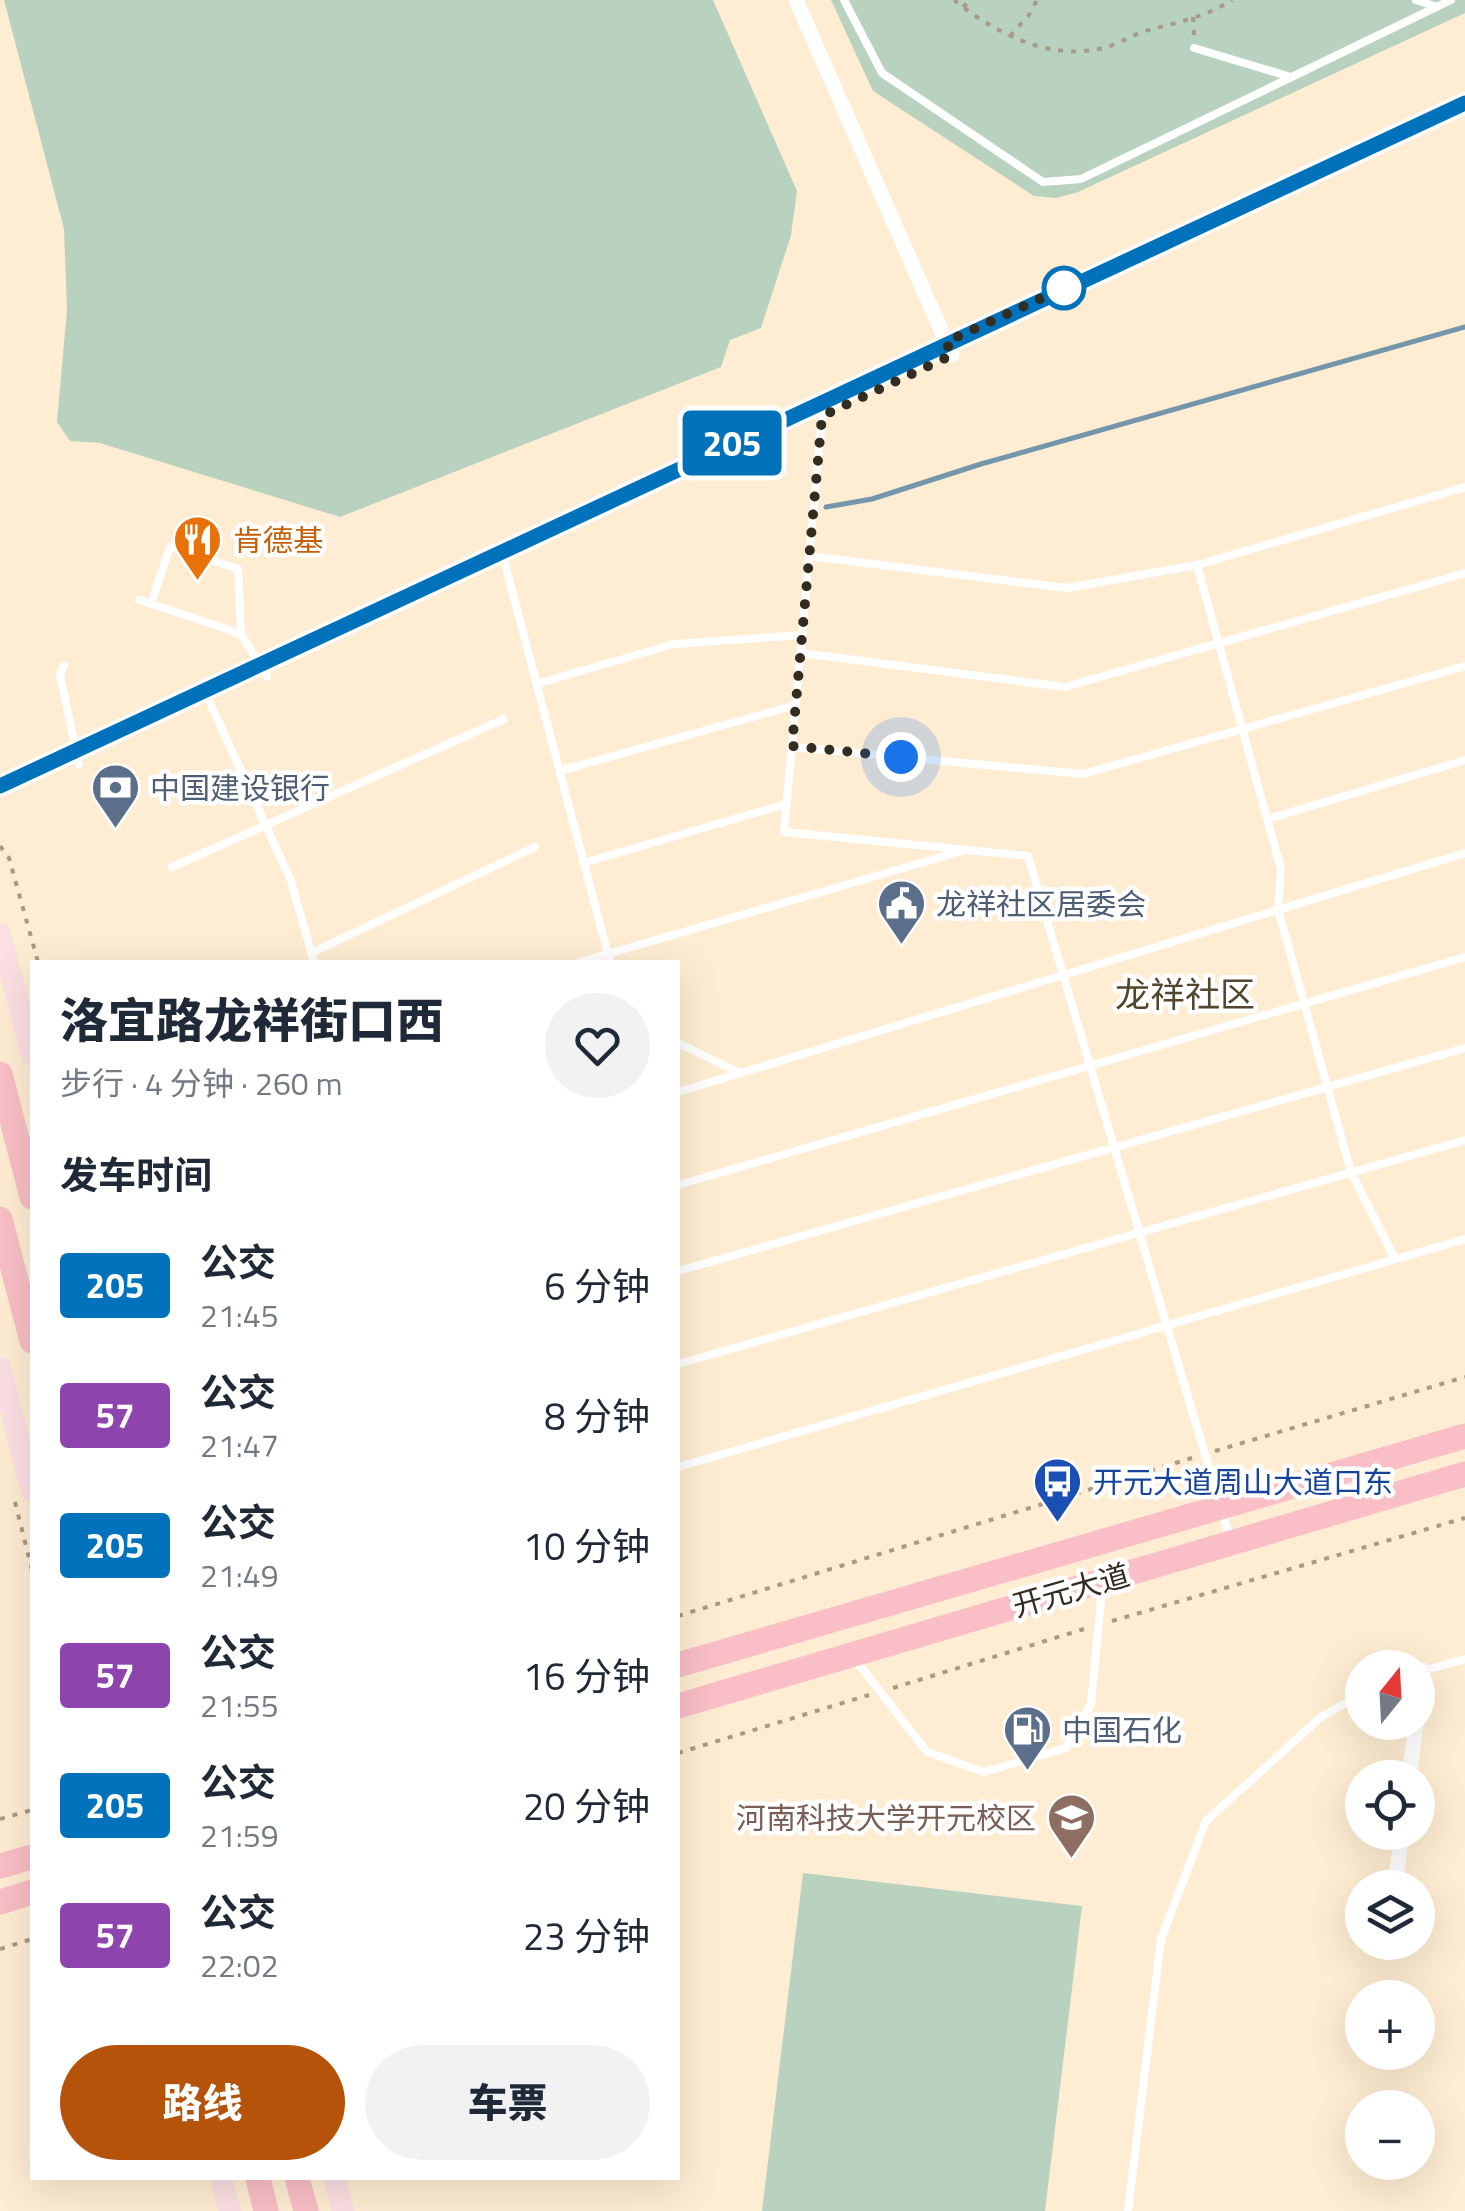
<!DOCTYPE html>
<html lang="zh">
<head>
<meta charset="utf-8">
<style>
  :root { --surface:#fff; --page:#f2f2f3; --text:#1f2937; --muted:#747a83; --accent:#b45309 }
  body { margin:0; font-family:"Titillium Web","Noto Sans SC",sans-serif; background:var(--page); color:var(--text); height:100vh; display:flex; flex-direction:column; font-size:38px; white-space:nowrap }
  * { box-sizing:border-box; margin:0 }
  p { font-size:32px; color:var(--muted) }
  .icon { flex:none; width:55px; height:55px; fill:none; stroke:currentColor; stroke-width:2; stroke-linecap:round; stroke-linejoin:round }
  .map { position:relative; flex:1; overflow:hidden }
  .drawer { position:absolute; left:30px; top:960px; width:650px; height:1220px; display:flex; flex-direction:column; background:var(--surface); border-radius:0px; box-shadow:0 10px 40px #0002 }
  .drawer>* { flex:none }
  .badge { padding:0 20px; border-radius:8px; font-size:35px; line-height:65px }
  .needle { width:65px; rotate:18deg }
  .tools { position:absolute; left:1345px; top:1650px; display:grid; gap:20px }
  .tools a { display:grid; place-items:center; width:90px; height:90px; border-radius:50%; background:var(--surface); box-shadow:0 10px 40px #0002; font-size:50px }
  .you { position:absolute; width:50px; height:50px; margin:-25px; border:8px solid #fff; border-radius:50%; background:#1a73e8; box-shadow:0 0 0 15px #1a73e833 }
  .map>.badge { position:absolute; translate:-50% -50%; box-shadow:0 0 0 5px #fff }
  h2 { padding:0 30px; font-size:38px; line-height:90px }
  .round { display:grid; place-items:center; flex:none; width:105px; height:105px; border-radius:52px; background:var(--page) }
  .summary { display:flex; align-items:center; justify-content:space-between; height:170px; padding:0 30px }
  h1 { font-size:48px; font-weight:800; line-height:75px }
  .cta { display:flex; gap:20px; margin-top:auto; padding:20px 30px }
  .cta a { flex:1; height:115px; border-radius:60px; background:var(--accent); color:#fff; font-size:40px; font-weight:800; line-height:115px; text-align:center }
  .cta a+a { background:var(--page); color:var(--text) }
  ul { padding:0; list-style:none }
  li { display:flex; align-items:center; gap:30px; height:130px; padding:0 30px }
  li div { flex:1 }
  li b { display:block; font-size:38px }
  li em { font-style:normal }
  li .badge { min-width:110px; font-weight:700; text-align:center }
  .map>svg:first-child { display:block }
</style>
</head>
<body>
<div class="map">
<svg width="1465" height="2211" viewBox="0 0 1465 2211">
  <rect width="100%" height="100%" fill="#feedd2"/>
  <g fill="#b8d2bf">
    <path d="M4 0H713L797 191 791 235 761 328 730 340 721 367 340 517 100 443 70 441 57 422 67 310 64 229Z"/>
    <path d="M831 0H1465V13L1078 192 1056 198 1034 196 873 91Z"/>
    <path d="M803 1873 1082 1906 1045 2211H762Z"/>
  </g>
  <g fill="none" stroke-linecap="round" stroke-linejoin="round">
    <path stroke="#7496aa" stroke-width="5" d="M826 507 872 499 981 464 1465 327"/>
    <g stroke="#a79a86" stroke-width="4" stroke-dasharray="5 8" stroke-linecap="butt">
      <path d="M954 0C996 34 1054 64 1110 46 1122 42 1133 35 1145 31 1175 23 1206 17 1232 0"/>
      <path d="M963 7 971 0"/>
      <path d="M1193 17 1194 38"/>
      <path d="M1010 36 1029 15 1037 0"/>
      <path d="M0 846 9 858 38 962"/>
      <path d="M1215 1451 1465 1377"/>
      <path d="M15 1502 32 1570"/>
      <path d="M678 1616 1192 1458"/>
      <path d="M1112 1621 1465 1518"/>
      <path d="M893 1688 1084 1629"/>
      <path d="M678 1753 869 1695"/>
      <path d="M0 1819 32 1810"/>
      <path d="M0 1949 32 1939"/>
    </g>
    <g stroke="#fff" stroke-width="8">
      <path d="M844 0 882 73 1043 182 1081 179 1451 0"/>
      <path d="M1416 0 1437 7"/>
      <path d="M1194 48 1291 77"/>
      <path d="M822 416 784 832 1028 856 1230 1539"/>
      <path d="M809 556 1067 588 1197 565"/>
      <path d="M505 564 610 962"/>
      <path d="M139 600 241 634 267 677"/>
      <path d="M151 604 170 547 238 569 241 634"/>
      <path d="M801 653 1065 687 1465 573"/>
      <path d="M64 665 60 675 79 764"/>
      <path d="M536 684 674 644 803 635"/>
      <path d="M206 694 291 881 314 962"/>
      <path d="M792 747 1083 774 1465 666"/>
      <path d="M559 771 796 705"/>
      <path d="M1268 819 1465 760"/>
      <path d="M583 863 786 804"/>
      <path d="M172 867 504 719"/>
      <path d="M311 953 535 847"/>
      <path d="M580 962 962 851"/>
      <path d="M678 1043 740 1073"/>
      <path d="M678 1092 1465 853"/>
      <path d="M678 1185 1465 957"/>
      <path d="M1395 1259 1351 1172 1278 909 1281 869 1197 565 1465 487"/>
      <path d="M678 1271 1465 1048"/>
      <path d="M678 1364 1465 1140"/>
      <path d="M678 1467 1465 1239"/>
      <path d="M854 1658 927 1752 984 1772 1066 1748 1091 1704 1102 1589"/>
      <path d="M1422 1671 1465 1659"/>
      <path d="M1128 2211 1161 1939 1206 1821 1321 1717 1362 1694"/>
    </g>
    <g stroke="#fff" stroke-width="15">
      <path d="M796 0 952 355"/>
      <path d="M1418 1710 1423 1670"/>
      <path d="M1409 1778 1416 1722"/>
      <path d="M1395 1887 1402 1832"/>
    </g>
    <g stroke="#fcdfe2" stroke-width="22">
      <path d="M0 786 1465 103"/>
      <path d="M0 934 32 1055"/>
      <path d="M0 1368 32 1491"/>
      <path d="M221 2178 230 2211"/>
      <path d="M334 2178 343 2211"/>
    </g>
    <g stroke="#f9bec6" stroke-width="25">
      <path d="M0 1074 32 1197"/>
      <path d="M0 1219 32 1341"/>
      <path d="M678 1665 1465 1436"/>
      <path d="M678 1706 1465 1474"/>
      <path d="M0 1866 32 1857"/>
      <path d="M0 1902 32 1892"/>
      <path d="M258 2178 266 2211"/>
      <path d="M297 2178 306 2211"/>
    </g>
  </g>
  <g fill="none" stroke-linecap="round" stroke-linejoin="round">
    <defs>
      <path id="line" d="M0 786 1465 103"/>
    </defs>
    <use href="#line" stroke="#fff" stroke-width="22"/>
    <use href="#line" stroke="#0072bc" stroke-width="15"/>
    <path stroke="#322c21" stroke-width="10" stroke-dasharray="0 18" d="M901 757 792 746 822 416 952 355 946 342 1064 288"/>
  </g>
  <defs>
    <symbol id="restaurant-pin" viewBox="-11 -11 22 30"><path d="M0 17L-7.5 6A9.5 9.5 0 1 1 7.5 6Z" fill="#e8710a" stroke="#fff"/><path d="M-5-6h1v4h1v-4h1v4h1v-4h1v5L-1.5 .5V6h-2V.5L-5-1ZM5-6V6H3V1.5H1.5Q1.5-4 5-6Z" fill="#fff"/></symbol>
    <symbol id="bank-pin" viewBox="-11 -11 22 30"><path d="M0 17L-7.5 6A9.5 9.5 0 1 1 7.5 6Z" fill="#5c6f8a" stroke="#fff"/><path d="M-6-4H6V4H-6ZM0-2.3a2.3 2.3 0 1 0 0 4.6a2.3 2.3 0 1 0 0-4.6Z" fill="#fff"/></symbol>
    <symbol id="civic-pin" viewBox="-11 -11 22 30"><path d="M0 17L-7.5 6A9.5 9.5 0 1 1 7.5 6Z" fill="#5c6f8a" stroke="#fff"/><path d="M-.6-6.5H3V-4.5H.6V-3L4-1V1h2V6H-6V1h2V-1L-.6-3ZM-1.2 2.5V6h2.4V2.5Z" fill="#fff"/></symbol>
    <symbol id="bus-pin" viewBox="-11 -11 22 30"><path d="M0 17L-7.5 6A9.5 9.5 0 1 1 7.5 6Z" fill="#1a4fb4" stroke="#fff"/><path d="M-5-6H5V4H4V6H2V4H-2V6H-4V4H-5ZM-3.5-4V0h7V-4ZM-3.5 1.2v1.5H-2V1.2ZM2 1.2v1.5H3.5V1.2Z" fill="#fff"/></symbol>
    <symbol id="fuel-pin" viewBox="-11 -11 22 30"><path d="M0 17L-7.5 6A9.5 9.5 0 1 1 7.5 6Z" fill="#5c6f8a" stroke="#fff"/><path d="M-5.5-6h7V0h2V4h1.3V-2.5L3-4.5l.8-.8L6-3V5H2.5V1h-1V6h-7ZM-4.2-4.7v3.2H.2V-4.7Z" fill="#fff"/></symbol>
    <symbol id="university-pin" viewBox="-11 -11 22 30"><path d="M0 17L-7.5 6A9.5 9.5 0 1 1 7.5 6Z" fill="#8d6e63" stroke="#fff"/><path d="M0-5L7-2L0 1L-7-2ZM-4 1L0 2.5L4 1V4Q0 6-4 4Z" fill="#fff"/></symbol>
  </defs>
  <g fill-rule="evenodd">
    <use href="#restaurant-pin" x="170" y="512" width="55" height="75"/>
    <use href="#bank-pin" x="88" y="760" width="55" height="75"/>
    <use href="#civic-pin" x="874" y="876" width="55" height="75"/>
    <use href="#bus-pin" x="1030" y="1454" width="55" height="75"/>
    <use href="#fuel-pin" x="1000" y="1702" width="55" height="75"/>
    <use href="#university-pin" x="1044" y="1790" width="55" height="75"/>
  </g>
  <circle fill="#fff" stroke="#0072bc" stroke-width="5" cx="1064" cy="288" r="20"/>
  <g text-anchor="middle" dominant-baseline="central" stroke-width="9" stroke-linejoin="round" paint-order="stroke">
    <g font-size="30" fill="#c56008" stroke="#fff" text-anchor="start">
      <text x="233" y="540">肯德基</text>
    </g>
    <g font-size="30" fill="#4e5e75" stroke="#fff" text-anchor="start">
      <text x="150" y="788">中国建设银行</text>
      <text x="936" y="904">龙祥社区居委会</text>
      <text x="1062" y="1730">中国石化</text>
    </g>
    <g font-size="30" fill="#164399" stroke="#fff" text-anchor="start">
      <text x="1093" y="1482">开元大道周山大道口东</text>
    </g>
    <g font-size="30" fill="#322c21" stroke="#fff">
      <text transform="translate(1071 1590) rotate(-16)">开元大道</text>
    </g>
    <g font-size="30" fill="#785e54" stroke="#fff" text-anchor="end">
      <text x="1036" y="1818">河南科技大学开元校区</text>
    </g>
    <g font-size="35" fill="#53462f" stroke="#fff">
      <text x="1185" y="994">龙祥社区</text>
    </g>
  </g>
</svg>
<div class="tools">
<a><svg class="needle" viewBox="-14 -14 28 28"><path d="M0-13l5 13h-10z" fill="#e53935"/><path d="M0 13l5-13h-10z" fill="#747a83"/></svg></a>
<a><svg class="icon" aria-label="locate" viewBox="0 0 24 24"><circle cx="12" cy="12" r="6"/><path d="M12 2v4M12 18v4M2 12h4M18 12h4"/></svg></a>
<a><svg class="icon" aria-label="layers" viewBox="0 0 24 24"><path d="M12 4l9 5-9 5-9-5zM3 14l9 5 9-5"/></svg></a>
<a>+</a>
<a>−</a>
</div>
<div class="you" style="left:901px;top:757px"></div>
<b class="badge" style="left:732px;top:443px;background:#0072bc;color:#fff">205</b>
<section class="drawer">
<div class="summary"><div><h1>洛宜路龙祥街口西</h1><p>步行 · 4 分钟 · 260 m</p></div><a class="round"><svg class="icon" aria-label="heart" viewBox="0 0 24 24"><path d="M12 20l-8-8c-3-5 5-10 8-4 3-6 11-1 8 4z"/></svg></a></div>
<h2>发车时间</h2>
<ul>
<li><span class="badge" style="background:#0072bc;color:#fff">205</span><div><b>公交</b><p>21:45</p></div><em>6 分钟</em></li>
<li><span class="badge" style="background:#8e44ad;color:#fff">57</span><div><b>公交</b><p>21:47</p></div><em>8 分钟</em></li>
<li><span class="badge" style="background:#0072bc;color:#fff">205</span><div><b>公交</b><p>21:49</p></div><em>10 分钟</em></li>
<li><span class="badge" style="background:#8e44ad;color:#fff">57</span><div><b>公交</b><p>21:55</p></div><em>16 分钟</em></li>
<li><span class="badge" style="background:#0072bc;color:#fff">205</span><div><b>公交</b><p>21:59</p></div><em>20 分钟</em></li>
<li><span class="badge" style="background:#8e44ad;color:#fff">57</span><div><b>公交</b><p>22:02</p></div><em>23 分钟</em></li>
</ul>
<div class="cta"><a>路线</a><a>车票</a></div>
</section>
</div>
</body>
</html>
